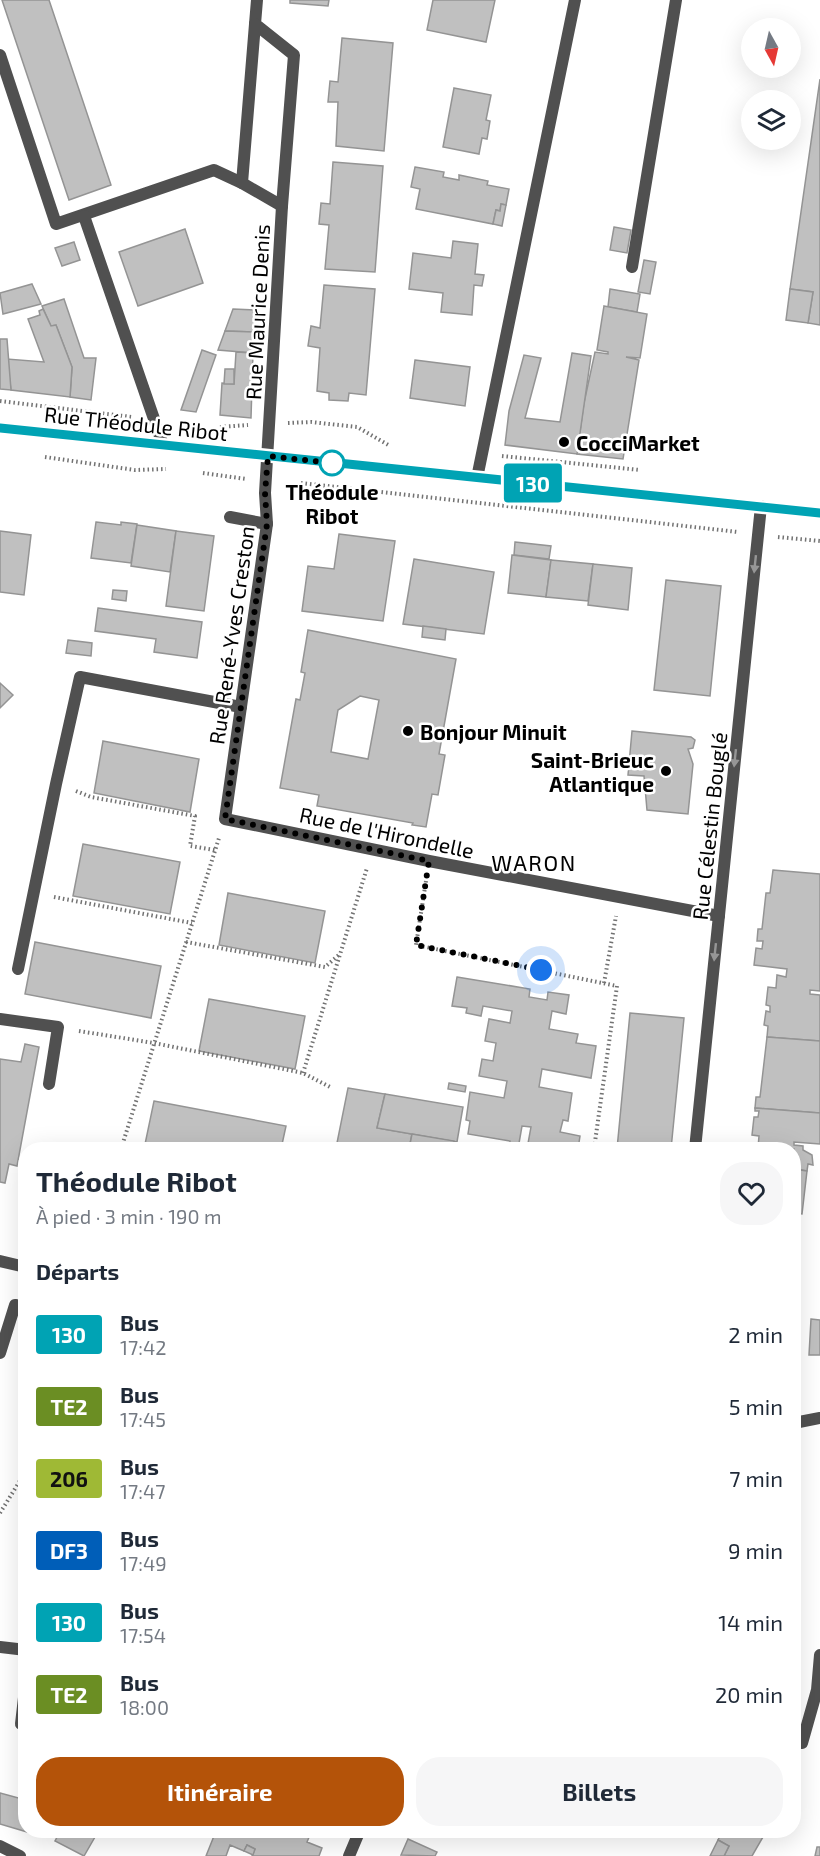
<!DOCTYPE html>
<html lang="fr">
<head>
<meta charset="utf-8">
<style>
  :root { --surface:#fff; --page:#f6f6f7; --text:#1f2937; --muted:#747a83; --accent:#b45309 }
  body { margin:0; font-family:"Exo 2",sans-serif; background:var(--page); color:var(--text); height:100vh; display:flex; flex-direction:column; font-size:22px; white-space:nowrap }
  * { box-sizing:border-box; margin:0 }
  p { font-size:20px; color:var(--muted) }
  .icon { flex:none; width:33px; height:33px; fill:none; stroke:currentColor; stroke-width:2; stroke-linecap:round; stroke-linejoin:round }
  .map { position:relative; flex:1; overflow:hidden }
  .side { position:absolute; left:18px; top:1142px; width:783px; height:696px; display:flex; flex-direction:column; background:var(--surface); border-radius:24px; box-shadow:0 6px 24px #0002 }
  .side>* { flex:none }
  .badge { padding:0 12px; border-radius:4px; font-size:21px; line-height:39px }
  .needle { width:39px; rotate:172deg }
  .fabs { position:absolute; left:741px; top:18px; display:grid; gap:12px }
  .fabs a { display:grid; place-items:center; width:60px; height:60px; border-radius:50%; background:var(--surface); box-shadow:0 6px 24px #0002; font-size:30px }
  .you { position:absolute; width:30px; height:30px; margin:-15px; border:4px solid #fff; border-radius:50%; background:#1a73e8; box-shadow:0 0 0 9px #1a73e833 }
  .map>.badge { position:absolute; translate:-50% -50%; box-shadow:0 0 0 3px #fff }
  h2 { padding:0 18px; font-size:22px; line-height:54px }
  .round { display:grid; place-items:center; flex:none; width:63px; height:63px; border-radius:24px; background:var(--page) }
  .head { display:flex; align-items:center; justify-content:space-between; height:102px; padding:0 18px }
  h1 { font-size:28px; font-weight:700; line-height:45px }
  .action { display:flex; gap:12px; margin-top:auto; padding:12px 18px }
  .action a { flex:1; height:69px; border-radius:24px; background:var(--accent); color:#fff; font-size:24px; font-weight:700; line-height:69px; text-align:center }
  .action a+a { background:var(--page); color:var(--text) }
  ul { padding:0; list-style:none }
  li { display:flex; align-items:center; gap:18px; height:72px; padding:0 18px }
  li div { flex:1 }
  li b { display:block; font-size:22px }
  li em { font-style:normal }
  li .badge { min-width:66px; font-weight:700; text-align:center }
  .map>svg:first-child { display:block }
</style>
</head>
<body>
<div class="map">
<svg width="820" height="1856" viewBox="0 0 820 1856">
  <rect width="100%" height="100%" fill="#fff"/>
  <g fill="#c0c0c0" stroke="#949494" stroke-width="1.5" fill-rule="evenodd">
    <path d="M2 0H49L111 185 69 200Z"/>
    <path d="M290 0H329L328 6 290 3Z"/>
    <path d="M433 0H495L486 42 427 30Z"/>
    <path d="M342 38 393 43 384 151 336 146 338 102H328L330 81 338 82Z"/>
    <path d="M820 79V325L808 323 813 292 790 289Z"/>
    <path d="M454 88 491 95 486 120 490 121 487 139 482 138 479 154 443 147Z"/>
    <path d="M333 162 383 166 375 272 325 269 329 225 319 224 321 203 330 204Z"/>
    <path d="M415 167 444 172 443 177 459 180V175L488 181 487 185 509 189 506 205 501 204 500 211 496 210 493 224 416 209 420 189 411 187Z"/>
    <path d="M501 204 506 205 502 226 493 224 496 210 500 211Z"/>
    <path d="M614 227 631 230 627 253 610 250Z"/>
    <path d="M185 229 203 283 138 306 119 252Z"/>
    <path d="M453 241 478 244 475 274 484 275 482 286 474 285 472 315 441 312 443 293 409 289 413 253 451 258Z"/>
    <path d="M74 242 80 260 62 266 55 248Z"/>
    <path d="M644 260 656 262 650 294 638 292Z"/>
    <path d="M32 284 41 304 3 314 0 293Z"/>
    <path d="M324 285 375 289 366 395 349 393 348 401 329 400V393L317 391 320 348 308 346 311 326 320 328Z"/>
    <path d="M610 289 640 294 637 312 608 307Z"/>
    <path d="M790 289 813 292 808 323 786 320Z"/>
    <path d="M64 299 84 358H96L91 400 70 397 72 367 56 325 51 326 42 306Z"/>
    <path d="M604 306 647 314 640 358 626 357 639 360 623 459 577 454 584 403 595 352 608 354V352L597 350Z"/>
    <path d="M43 309 51 326 56 325 72 367 70 397 11 390 7 359 44 362 28 319 40 315 39 311Z"/>
    <path d="M233 309 255 310 254 332 225 331Z"/>
    <path d="M225 331 254 332 253 353 218 350Z"/>
    <path d="M0 339H7L11 390 0 389Z"/>
    <path d="M202 350 216 355 196 412 181 410Z"/>
    <path d="M236 352 253 353 251 418 220 415 222 383 234 384Z"/>
    <path d="M572 353 591 356 577 454 505 445 509 411 524 355 541 358 525 418 560 422Z"/>
    <path d="M415 360 470 367 465 406 410 398Z"/>
    <path d="M225 369H234V384H224Z"/>
    <path d="M96 522 121 525V522L137 524 131 563 91 558Z"/>
    <path d="M137 525 176 531 170 572 131 566Z"/>
    <path d="M0 531 31 535 24 595 0 592Z"/>
    <path d="M176 531 214 536 204 611 166 606Z"/>
    <path d="M339 534 395 541 383 621 302 611 308 566 334 569Z"/>
    <path d="M515 542 551 546 549 559 514 555Z"/>
    <path d="M512 555 551 560 546 597 508 593Z"/>
    <path d="M414 559 494 572 484 634 403 624Z"/>
    <path d="M551 560 593 564 588 601 546 597Z"/>
    <path d="M593 564 632 568 628 610 588 605Z"/>
    <path d="M666 580 721 586 710 696 654 690Z"/>
    <path d="M113 590 127 591 126 601 112 599Z"/>
    <path d="M98 608 202 622 197 658 154 652 156 639 95 631Z"/>
    <path d="M423 626 446 629 445 640 422 637Z"/>
    <path d="M308 630 456 659 439 754 445 755 438 795 432 794 426 827 412 825 413 823 317 806 319 795 280 788 296 699 300 700 305 673 301 672ZM360 696 379 700 368 759 331 752 338 710Z"/>
    <path d="M68 640 92 643 91 656 66 653Z"/>
    <path d="M0 683 13 695 0 708Z"/>
    <path d="M632 731 691 737 695 740 693 748 688 749 693 764 688 814 647 810 644 776 628 775Z"/>
    <path d="M103 741 199 759 190 812 94 793Z"/>
    <path d="M83 844 180 862 170 914 73 896Z"/>
    <path d="M773 870 820 874V991L810 990V994L820 995V1041L767 1037 768 1026 764 1025 766 1011 770 1012V1006L766 1005 768 987 776 988 777 975 786 977 787 969 754 965 756 948 762 949 763 941H757L758 929H762L766 893H770Z"/>
    <path d="M228 893 325 911 315 963 219 945Z"/>
    <path d="M35 942 161 966 151 1018 25 994Z"/>
    <path d="M457 977 530 989 529 997 547 1000 548 992 569 995 566 1014 552 1011 549 1029 578 1034 576 1043 596 1046 591 1078 542 1069 539 1087 572 1093 568 1121 563 1120 560 1132 580 1136 578 1149H527L531 1127 522 1126 518 1149H509L510 1141 468 1134 470 1121 466 1120 470 1092 504 1098 507 1081 479 1076 482 1059 493 1061 496 1043 485 1041 489 1019 510 1023 512 1011 483 1006 481 1016 466 1013 467 1008 452 1006Z"/>
    <path d="M209 999 305 1016 295 1069 199 1051Z"/>
    <path d="M630 1013 684 1018 671 1149H617Z"/>
    <path d="M767 1037 820 1041V1113L755 1108 756 1097H760Z"/>
    <path d="M25 1044 39 1047 17 1166 9 1164 5 1183 0 1182V1059L21 1062Z"/>
    <path d="M449 1083 466 1086 465 1092 448 1089Z"/>
    <path d="M348 1088 385 1094 377 1128 412 1134 409 1149H372L337 1143Z"/>
    <path d="M385 1094 463 1107 457 1142 377 1128Z"/>
    <path d="M154 1101 286 1126 281 1149H220L206 1146 205 1149H144Z"/>
    <path d="M755 1108 820 1113V1144L794 1142V1145L803 1146V1150L812 1155 813 1165 808 1164 807 1171 794 1169V1149L758 1148 759 1136 752 1135 754 1117H758L759 1111H755Z"/>
    <path d="M412 1134 454 1141 453 1149H409Z"/>
    <path d="M794 1169 807 1171 802 1214 794 1213V1224Z"/>
    <path d="M811 1319 820 1320V1355H809Z"/>
    <path d="M0 1793 26 1800V1830H46L44 1837 0 1824Z"/>
    <path d="M61 1830H99L84 1856 55 1841Z"/>
    <path d="M207 1830 216 1831 214 1838 205 1834Z"/>
    <path d="M213 1830H299L310 1835 307 1842 322 1848 319 1856H252L255 1849 247 1845 244 1851 230 1845 226 1856H206L216 1831Z"/>
    <path d="M723 1830H750L763 1837 752 1856H724L729 1846 718 1840Z"/>
    <path d="M408 1839 437 1852 435 1856 401 1855Z"/>
    <path d="M718 1840 729 1846 724 1856H710Z"/>
    <path d="M247 1845 255 1849 253 1855 244 1851Z"/>
    <path d="M817 1847H820V1856H815Z"/>
  </g>
  <g fill="none" stroke-linecap="round" stroke-linejoin="round">
    <g stroke="#727272" stroke-width="4" stroke-dasharray="1.5 3" stroke-linecap="butt">
      <path d="M0 401 132 417"/>
      <path d="M288 423 311 422 357 427 390 446"/>
      <path d="M220 427 248 425"/>
      <path d="M502 456 640 470"/>
      <path d="M45 457 135 470 166 469"/>
      <path d="M203 473 246 479"/>
      <path d="M301 483 738 532"/>
      <path d="M778 537 820 541"/>
      <path d="M76 791 91 797 195 816 190 846 215 850"/>
      <path d="M426 881 416 945 617 986 594 1149"/>
      <path d="M54 897 192 923"/>
      <path d="M186 942 325 967 340 954"/>
      <path d="M604 983 616 916"/>
      <path d="M79 1031 154 1043 303 1073 330 1087"/>
      <path d="M303 1073 367 868"/>
      <path d="M121 1149 219 838"/>
      <path d="M0 1513 26 1471"/>
    </g>
    <g stroke="#505050" stroke-width="12">
      <path d="M0 55 56 224 214 170 242 183"/>
      <path d="M84 216 163 445"/>
      <path d="M632 267 676 0"/>
      <path d="M477 478 575 0"/>
      <path d="M230 517 267 524"/>
      <path d="M18 969 56 784 80 677 241 707"/>
      <path d="M0 1261 21 1266"/>
    </g>
    <g stroke="#505050" stroke-width="12">
      <path d="M257 0 255 24 294 55 282 206 265 493 267 524 225 819 429 861 719 916"/>
      <path d="M255 24 242 183 282 206"/>
      <path d="M0 1019 58 1027 49 1084"/>
      <path d="M695 1149 761 506"/>
      <path d="M0 1353 15 1305 26 1307"/>
      <path d="M794 1423 820 1418"/>
      <path d="M0 1647 26 1650"/>
      <path d="M21 1724 26 1680"/>
      <path d="M802 1743 817 1690 820 1655"/>
      <path d="M0 1846 20 1856"/>
      <path d="M349 1856 360 1830"/>
    </g>
    <path stroke="#1d1d1d" stroke-width="12" d="M0 428 820 513"/>
  </g>
  <defs><path id="oneway-solid" d="M-6-.8H1V-3.2L6.5 0L1 3.2V.8H-6Z" transform="scale(1.5)"/></defs>
  <g fill="#969696">
    <use href="#oneway-solid" transform="translate(755 564) rotate(96)"/>
    <use href="#oneway-solid" transform="translate(735 758) rotate(96)"/>
    <use href="#oneway-solid" transform="translate(715 952) rotate(96)"/>
  </g>
  <g fill="none" stroke-linecap="round" stroke-linejoin="round">
    <defs>
      <path id="line" d="M0 428 820 513"/>
    </defs>
    <use href="#line" stroke="#fff" stroke-width="14"/>
    <use href="#line" stroke="#00a3b4" stroke-width="9"/>
    <path stroke="#000" stroke-width="6" stroke-dasharray="0 10.8" d="M332 463 340 464 268 456 265 493 267 524 225 819 429 861 416 945 541 970"/>
  </g>
  <g fill="#000" stroke="#fff" stroke-width="2">
    <circle cx="564" cy="442" r="6"/>
    <circle cx="408" cy="731" r="6"/>
    <circle cx="666" cy="771" r="6"/>
  </g>
  <circle fill="#fff" stroke="#00a3b4" stroke-width="3" cx="332" cy="463" r="12"/>
  <g text-anchor="middle" dominant-baseline="central" stroke-width="5" stroke-linejoin="round" paint-order="stroke">
    <g font-size="21" fill="#000" stroke="#fff">
      <text transform="translate(257 312) rotate(-87)">Rue Maurice Denis</text>
      <text transform="translate(136 423) rotate(6)">Rue Théodule Ribot</text>
      <text transform="translate(231 635) rotate(-82)">Rue René-Yves Creston</text>
      <text transform="translate(709 826) rotate(-84)">Rue Célestin Bouglé</text>
      <text transform="translate(387 832) rotate(12)">Rue de l'Hirondelle</text>
    </g>
    <g font-size="21" font-weight="bold" fill="#000" stroke="#fff" text-anchor="start">
      <text x="576" y="442">CocciMarket</text>
      <text x="420" y="731">Bonjour Minuit</text>
      <text x="654" y="759" text-anchor="end">Saint-Brieuc<tspan x="654" dy="24">Atlantique</tspan></text>
    </g>
    <g font-size="21" font-weight="bold" fill="#000" stroke="#fff">
      <text x="332" y="491">Théodule<tspan x="332" dy="24">Ribot</tspan></text>
    </g>
    <g font-size="22" letter-spacing="1.5" fill="#000" stroke="#fff">
      <text x="534" y="862">WARON</text>
    </g>
  </g>
</svg>
<div class="fabs">
<a><svg class="needle" viewBox="-14 -14 28 28"><path d="M0-13l5 13h-10z" fill="#e53935"/><path d="M0 13l5-13h-10z" fill="#747a83"/></svg></a>
<a><svg class="icon" aria-label="layers" viewBox="0 0 24 24"><path d="M12 4l9 5-9 5-9-5zM3 14l9 5 9-5"/></svg></a>
</div>
<div class="you" style="left:541px;top:970px"></div>
<b class="badge" style="left:533px;top:483px;background:#00a3b4;color:#fff">130</b>
<section class="side">
<div class="head"><div><h1>Théodule Ribot</h1><p>À pied · 3 min · 190 m</p></div><a class="round"><svg class="icon" aria-label="heart" viewBox="0 0 24 24"><path d="M12 20l-8-8c-3-5 5-10 8-4 3-6 11-1 8 4z"/></svg></a></div>
<h2>Départs</h2>
<ul>
<li><span class="badge" style="background:#00a3b4;color:#fff">130</span><div><b>Bus</b><p>17:42</p></div><em>2 min</em></li>
<li><span class="badge" style="background:#6b8e23;color:#fff">TE2</span><div><b>Bus</b><p>17:45</p></div><em>5 min</em></li>
<li><span class="badge" style="background:#9fb935;color:#111">206</span><div><b>Bus</b><p>17:47</p></div><em>7 min</em></li>
<li><span class="badge" style="background:#005eb8;color:#fff">DF3</span><div><b>Bus</b><p>17:49</p></div><em>9 min</em></li>
<li><span class="badge" style="background:#00a3b4;color:#fff">130</span><div><b>Bus</b><p>17:54</p></div><em>14 min</em></li>
<li><span class="badge" style="background:#6b8e23;color:#fff">TE2</span><div><b>Bus</b><p>18:00</p></div><em>20 min</em></li>
</ul>
<div class="action"><a>Itinéraire</a><a>Billets</a></div>
</section>
</div>
</body>
</html>
